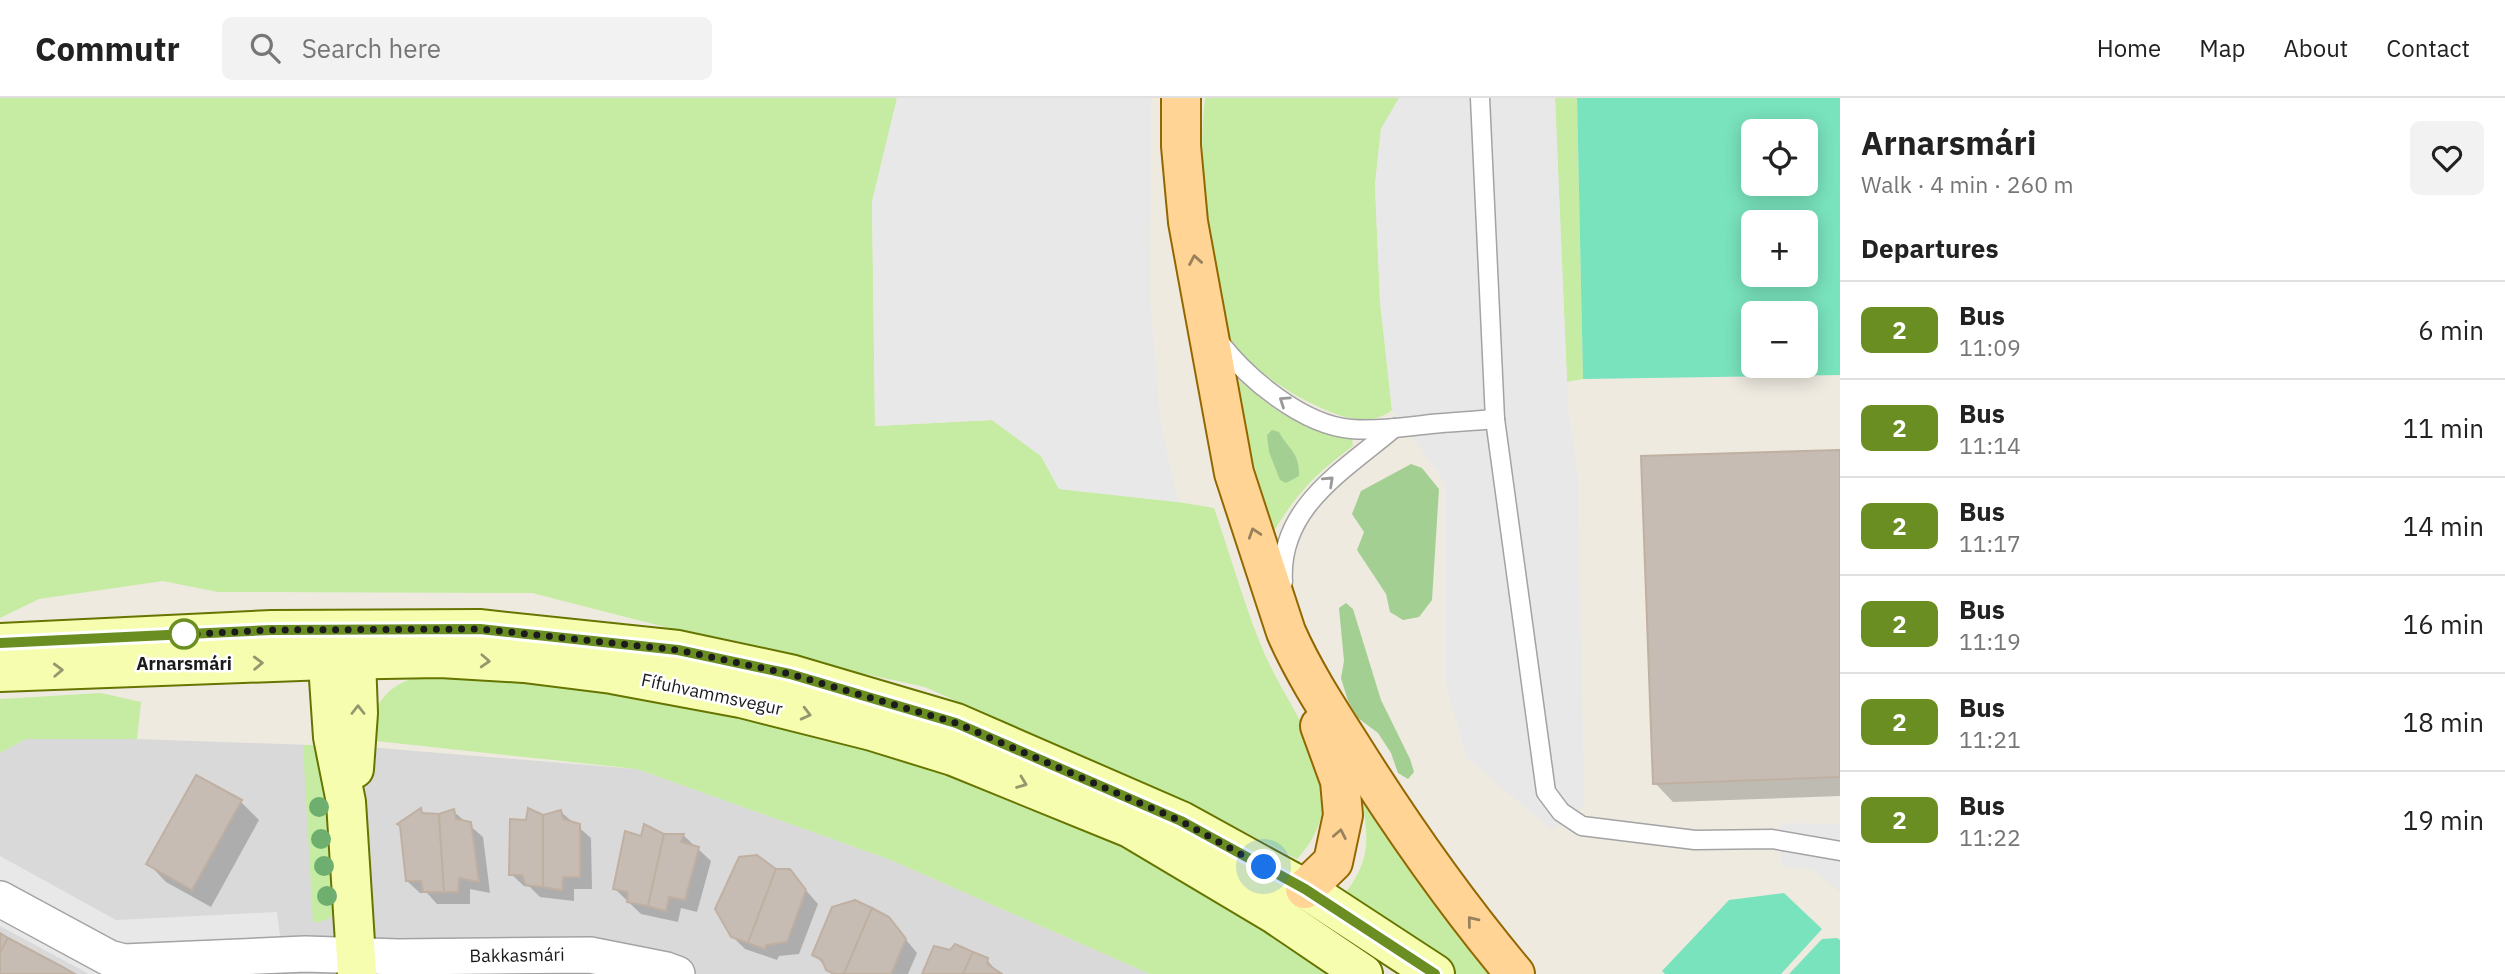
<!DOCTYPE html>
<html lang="en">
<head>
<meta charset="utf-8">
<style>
  :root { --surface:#fff; --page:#f2f2f2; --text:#222; --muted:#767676; --line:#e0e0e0 }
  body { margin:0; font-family:"IBM Plex Sans",sans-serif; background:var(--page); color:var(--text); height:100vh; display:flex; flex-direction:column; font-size:26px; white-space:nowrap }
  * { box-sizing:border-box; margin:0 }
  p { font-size:23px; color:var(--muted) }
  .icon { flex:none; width:38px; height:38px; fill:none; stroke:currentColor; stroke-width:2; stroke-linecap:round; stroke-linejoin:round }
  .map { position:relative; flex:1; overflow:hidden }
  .sheet { display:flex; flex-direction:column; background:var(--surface); width:665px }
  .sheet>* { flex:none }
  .badge { padding:0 14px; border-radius:10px; font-size:24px; line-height:46px }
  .buttons { position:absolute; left:1741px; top:21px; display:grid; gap:14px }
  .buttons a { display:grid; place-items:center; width:77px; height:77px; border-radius:10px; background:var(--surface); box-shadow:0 4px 18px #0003; font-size:35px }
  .you { position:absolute; width:35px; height:35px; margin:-18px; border:5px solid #fff; border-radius:50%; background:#1a73e8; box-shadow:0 0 0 10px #1a73e833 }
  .map>.badge { position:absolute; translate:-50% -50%; box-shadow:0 0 0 4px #fff }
  h2 { padding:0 21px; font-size:26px; line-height:63px }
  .round { display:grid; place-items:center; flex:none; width:74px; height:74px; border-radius:10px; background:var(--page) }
  .overview { display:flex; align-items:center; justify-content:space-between; height:119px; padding:0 21px }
  h1 { font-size:33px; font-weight:800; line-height:52px }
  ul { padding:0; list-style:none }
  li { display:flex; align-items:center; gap:21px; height:98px; padding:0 21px; border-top:2px solid var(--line) }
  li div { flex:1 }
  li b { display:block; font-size:26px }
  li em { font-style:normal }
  li .badge { min-width:77px; font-weight:700; text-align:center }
  header { display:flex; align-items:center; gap:42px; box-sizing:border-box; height:98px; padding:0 35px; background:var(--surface); border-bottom:2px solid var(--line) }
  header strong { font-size:33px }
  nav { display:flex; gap:38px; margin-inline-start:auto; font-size:24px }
  .search { width:490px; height:63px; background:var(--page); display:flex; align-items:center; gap:18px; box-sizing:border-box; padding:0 24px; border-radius:10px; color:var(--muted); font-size:26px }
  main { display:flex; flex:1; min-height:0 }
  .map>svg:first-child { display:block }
</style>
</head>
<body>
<header>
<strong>Commutr</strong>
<div class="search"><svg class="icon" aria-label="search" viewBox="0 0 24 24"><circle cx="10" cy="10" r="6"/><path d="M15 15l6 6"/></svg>Search here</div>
<nav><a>Home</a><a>Map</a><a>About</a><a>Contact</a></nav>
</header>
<main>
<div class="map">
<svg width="1840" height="876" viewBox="0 0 1840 876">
  <rect width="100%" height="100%" fill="#eeeae0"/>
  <path fill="#dad9d9" d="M26 641H137L367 649 637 671 891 762 1150 876H0V655Z"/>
  <g fill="#c5eca2">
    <path d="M0 0H897L872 104 875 328 992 322 1041 358 1059 391 1178 404 1214 410C1231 459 1245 510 1265 557 1282 596 1324 652 1324 694 1325 720 1314 743 1297 761L1217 719 925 589 755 552 532 495 218 494 163 483 39 501 0 520Z"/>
    <path d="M1205 0H1399L1381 31 1375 87 1380 203 1392 312C1371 329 1343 320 1321 310 1283 293 1244 266 1223 229 1217 219 1217 199 1215 187 1206 124 1198 63 1205 0Z"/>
    <path d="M1555 0H1577L1583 281 1567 284Z"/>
    <path d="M1227 276C1243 283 1253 295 1267 305 1291 324 1322 334 1352 341L1353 348C1312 378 1295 398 1269 441Z"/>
    <path d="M438 573 550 582 805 630 1017 701 1151 763 1340 876H1150L891 762 637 671 376 643C376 634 373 618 377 610 388 585 415 579 438 573Z"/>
    <path d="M101 595 141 604 137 641H26L0 655V601Z"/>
    <path d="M303 647H325L334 816 326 822 313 825Z"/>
    <path d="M1362 700 1505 876H1454L1341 801C1371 763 1369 745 1362 700Z"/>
  </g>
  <g fill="#a3d092">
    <path d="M1272 332 1279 334C1289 352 1300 355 1299 378L1286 385 1280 382 1269 354 1267 337Z"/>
    <path d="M1411 366 1422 370 1439 391 1432 502 1419 519 1403 522 1390 514 1386 496 1357 452 1364 434 1352 416 1361 393Z"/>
    <path d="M1346 505 1353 511 1381 602 1410 661 1414 674 1408 681 1398 675 1391 655 1378 635 1358 620 1348 603 1341 580 1344 563 1339 510Z"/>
  </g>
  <g fill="#79e3bd" fill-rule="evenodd">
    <path d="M1577 0H1840V277L1583 281ZM1754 33H1806V86H1754ZM1754 124H1806V177H1754ZM1754 215H1806V268H1754Z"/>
    <path d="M1784 795 1822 831 1781 876H1665L1662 873 1729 802Z"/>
    <path d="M1837 840 1840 842V876H1789L1822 841Z"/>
  </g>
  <g fill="#e8e8e8">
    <path d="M897 0H1151L1150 200 1160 323 1178 404 1059 391 1041 358 992 322 875 328 872 104Z"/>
    <path d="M1399 0H1555L1568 310 1578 379 1584 708 1552 732 1466 659 1446 585V386L1392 312 1380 203 1375 87 1381 31Z"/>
    <path d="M1780 725 1840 726V794L1815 773 1782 768Z"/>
    <path d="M0 758 116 822 277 814 285 876H89L0 828Z"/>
  </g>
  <g fill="#0003">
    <path d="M1840 353V698L1673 704 1655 685Z"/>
    <path d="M197 679 241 704 259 722 211 809 166 784 148 765Z"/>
    <path d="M421 712 426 717 439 718 453 713 483 739 490 795 470 791V806H437L427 795H420L407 783Z"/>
    <path d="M561 714 591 740 592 791H574V803L540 799 530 789 524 788 511 776 527 724Z"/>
    <path d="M664 737H683L711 763 697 814 681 810 678 824 641 816 615 791 642 740Z"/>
    <path d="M775 772 789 773 818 806 799 856 779 858 777 862 745 851 732 838Z"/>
    <path d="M888 820 917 855 908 876H832L814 856Z"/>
    <path d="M987 862 999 876H924Z"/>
  </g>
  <g fill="#c6bcb4" stroke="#c0b0a2" stroke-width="2">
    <path d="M1840 352V679L1653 686 1641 358Z"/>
    <path d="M196 677 242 702 192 792 146 766Z"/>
    <path d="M421 710 422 715 439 716 444 794H423L421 783H406L400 728 397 726Z"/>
    <path d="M528 710 543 717V789L526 787 522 777H509L510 721 526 722Z"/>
    <path d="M454 711 456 721 471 724 479 784 459 780 458 794H444L439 716Z"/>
    <path d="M561 712 563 721 580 726V779H563L562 792 543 789V717Z"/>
    <path d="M644 726 664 736 648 808 627 804 628 794 613 791 625 733 641 738Z"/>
    <path d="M664 736H684L681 744 699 749 685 802 669 799 666 813 648 808Z"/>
    <path d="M757 757 776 771 748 845 731 839 715 811 739 759Z"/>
    <path d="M776 771H790L806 792 787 844 766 847 765 851 748 845Z"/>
    <path d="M855 802 872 810 844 876H834L826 872 822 862 812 857 832 809Z"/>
    <path d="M872 810 889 819 906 841 891 876H844Z"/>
    <path d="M0 835 8 840 0 854Z"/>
    <path d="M8 840 59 867 75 876H0V854Z"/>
    <path d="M955 846 973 854 963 876H922L934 848 950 852Z"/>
    <path d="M973 854 988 860 987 866 1002 876H963Z"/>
  </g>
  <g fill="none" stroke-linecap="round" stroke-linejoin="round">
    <defs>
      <g id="lane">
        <path d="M1480 0 1495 321 1546 694 1561 714 1582 728 1695 742 1772 741 1840 753"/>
        <path d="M1220 245C1248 281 1303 327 1351 331 1377 333 1405 329 1431 326 1452 324 1474 323 1495 321"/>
        <path d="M1283 484C1278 409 1345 372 1394 330"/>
      </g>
      <path id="street" d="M0 801 109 860 124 864 305 856 399 859 590 857 666 872 677 876"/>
      <g id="secondary">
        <path d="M326 537 333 639 346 704 357 876"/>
        <path d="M0 545 272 532 479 531 678 552 790 576 956 625 1181 723 1305 791 1435 876"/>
        <path d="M0 574 327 562 440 560 524 565 612 576 741 600 872 633 953 658 1130 730 1276 817 1363 876"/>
        <path d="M354 671 358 615 355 535"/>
      </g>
      <g id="primary">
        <path d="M1181 0V48L1188 124 1234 375 1286 534C1303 573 1327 610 1350 646 1400 726 1454 803 1515 876"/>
        <path d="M1305 791 1333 764 1343 717 1340 683 1320 628"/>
      </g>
    </defs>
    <use href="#lane" stroke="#a3a3a3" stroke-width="21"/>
    <use href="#street" stroke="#a3a3a3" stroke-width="38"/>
    <use href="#secondary" stroke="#667500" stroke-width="42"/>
    <use href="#primary" stroke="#936700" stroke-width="42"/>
    <use href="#lane" stroke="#fff" stroke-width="18"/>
    <use href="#street" stroke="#fff" stroke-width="35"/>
    <use href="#secondary" stroke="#f7fdaf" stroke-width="38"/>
    <use href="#primary" stroke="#ffd494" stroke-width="38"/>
  </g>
  <g fill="#6eaf6f">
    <circle cx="319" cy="709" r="10"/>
    <circle cx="321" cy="741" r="10"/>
    <circle cx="324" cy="768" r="10"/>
    <circle cx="327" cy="798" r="10"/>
  </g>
  <defs><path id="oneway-chevron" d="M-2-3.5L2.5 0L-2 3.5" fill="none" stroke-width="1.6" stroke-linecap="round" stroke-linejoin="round" transform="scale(1.75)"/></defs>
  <g stroke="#99815e">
    <use href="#oneway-chevron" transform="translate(1195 162) rotate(-100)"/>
    <use href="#oneway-chevron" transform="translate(1254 435) rotate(-108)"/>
    <use href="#oneway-chevron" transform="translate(1340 736) rotate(-79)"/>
    <use href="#oneway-chevron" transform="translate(1472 823) rotate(-129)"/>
  </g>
  <g stroke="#999">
    <use href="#oneway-chevron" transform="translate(1284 303) rotate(-146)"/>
    <use href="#oneway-chevron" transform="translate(1329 383) rotate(-43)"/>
  </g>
  <g stroke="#94986d">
    <use href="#oneway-chevron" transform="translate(485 563) rotate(3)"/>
    <use href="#oneway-chevron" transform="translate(258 565) rotate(-2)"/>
    <use href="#oneway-chevron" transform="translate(58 572) rotate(-2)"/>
    <use href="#oneway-chevron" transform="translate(358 612) rotate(-90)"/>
    <use href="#oneway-chevron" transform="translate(806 616) rotate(14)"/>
    <use href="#oneway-chevron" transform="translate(1022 685) rotate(21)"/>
  </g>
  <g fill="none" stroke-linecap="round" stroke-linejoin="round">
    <defs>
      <path id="line" d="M0 545 271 532 480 531 678 552 790 576 956 625 1181 723 1305 791 1435 876"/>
    </defs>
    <use href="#line" stroke="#fff" stroke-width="16"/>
    <use href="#line" stroke="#6b8e23" stroke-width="10"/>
    <path stroke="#1c1c1c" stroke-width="7" stroke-dasharray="0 12.6" d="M184 536 178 537 271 532 480 531 678 552 790 576 956 625 1181 723 1264 769"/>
  </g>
  <circle fill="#fff" stroke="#6b8e23" stroke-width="3.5" cx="184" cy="536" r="14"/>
  <g text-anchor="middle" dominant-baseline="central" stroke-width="5" stroke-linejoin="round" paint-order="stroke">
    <g font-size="18" font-weight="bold" fill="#1c1c1c" stroke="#fff">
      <text x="184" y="565">Arnarsmári</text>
    </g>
    <g font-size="18" fill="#1c1c1c" stroke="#fff">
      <text transform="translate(712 596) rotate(12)">Fífuhvammsvegur</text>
      <text transform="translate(517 857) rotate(-1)">Bakkasmári</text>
    </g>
  </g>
</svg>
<div class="buttons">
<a><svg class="icon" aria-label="locate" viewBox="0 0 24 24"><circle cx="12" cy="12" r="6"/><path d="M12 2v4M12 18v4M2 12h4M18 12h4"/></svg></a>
<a>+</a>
<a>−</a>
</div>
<div class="you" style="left:1264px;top:769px"></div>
</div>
<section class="sheet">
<div class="overview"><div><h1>Arnarsmári</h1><p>Walk · 4 min · 260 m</p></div><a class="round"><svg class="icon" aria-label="heart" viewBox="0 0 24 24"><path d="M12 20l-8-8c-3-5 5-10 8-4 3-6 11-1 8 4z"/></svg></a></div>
<h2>Departures</h2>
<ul>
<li><span class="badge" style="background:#6b8e23;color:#fff">2</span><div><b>Bus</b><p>11:09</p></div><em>6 min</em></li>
<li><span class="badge" style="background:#6b8e23;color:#fff">2</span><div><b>Bus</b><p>11:14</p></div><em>11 min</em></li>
<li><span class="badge" style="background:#6b8e23;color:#fff">2</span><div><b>Bus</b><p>11:17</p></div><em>14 min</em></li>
<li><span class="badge" style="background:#6b8e23;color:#fff">2</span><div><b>Bus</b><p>11:19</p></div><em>16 min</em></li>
<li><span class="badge" style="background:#6b8e23;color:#fff">2</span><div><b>Bus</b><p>11:21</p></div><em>18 min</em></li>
<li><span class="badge" style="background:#6b8e23;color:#fff">2</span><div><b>Bus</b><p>11:22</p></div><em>19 min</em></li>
</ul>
</section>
</main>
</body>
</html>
